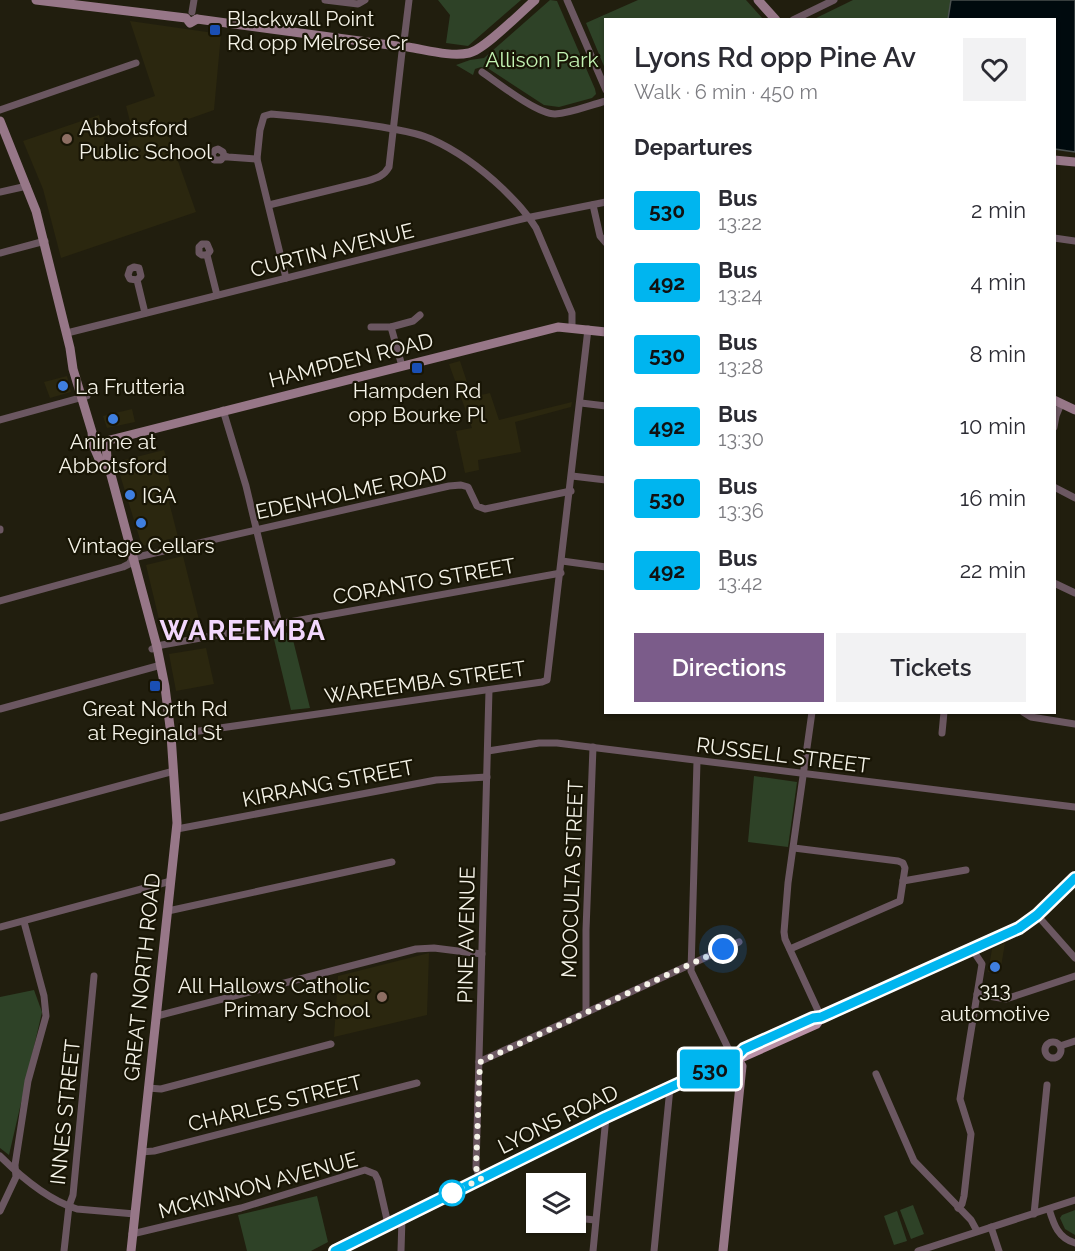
<!DOCTYPE html>
<html lang="en">
<head>
<meta charset="utf-8">
<style>
  :root { --surface:#fff; --page:#f2f2f3; --text:#2b2b33; --muted:#7c7c81; --accent:#7b5c8a }
  body { margin:0; font-family:Raleway,sans-serif; background:var(--page); color:var(--text); height:100vh; display:flex; flex-direction:column; font-size:22px; white-space:nowrap }
  * { box-sizing:border-box; margin:0 }
  p { font-size:20px; color:var(--muted) }
  .icon { flex:none; width:33px; height:33px; fill:none; stroke:currentColor; stroke-width:2; stroke-linecap:round; stroke-linejoin:round }
  .map { position:relative; flex:1; overflow:hidden }
  .sheet { position:absolute; left:604px; top:18px; width:452px; height:696px; display:flex; flex-direction:column; background:var(--surface); border-radius:0px; box-shadow:0 2px 4px #0004 }
  .sheet>* { flex:none }
  .badge { padding:0 12px; border-radius:4px; font-size:21px; line-height:39px }
  .controls { position:absolute; left:526px; top:1173px; display:grid; gap:12px }
  .controls a { display:grid; place-items:center; width:60px; height:60px; border-radius:0px; background:var(--surface); box-shadow:0 2px 4px #0004; font-size:30px }
  .you { position:absolute; width:30px; height:30px; margin:-15px; border:4px solid #fff; border-radius:50%; background:#1a73e8; box-shadow:0 0 0 9px #1a73e833 }
  .map>.badge { position:absolute; translate:-50% -50%; box-shadow:0 0 0 3px #fff }
  h2 { padding:0 30px; font-size:22px; line-height:54px }
  .round { display:grid; place-items:center; flex:none; width:63px; height:63px; border-radius:0px; background:var(--page) }
  .summary { display:flex; align-items:center; justify-content:space-between; height:102px; padding:0 30px }
  h1 { font-size:28px; font-weight:600; line-height:45px }
  .button { display:flex; gap:12px; margin-top:auto; padding:12px 30px }
  .button a { flex:1; height:69px; border-radius:0px; background:var(--accent); color:#fff; font-size:24px; font-weight:600; line-height:69px; text-align:center }
  .button a+a { background:var(--page); color:var(--text) }
  ul { padding:0; list-style:none }
  li { display:flex; align-items:center; gap:18px; height:72px; padding:0 30px }
  li div { flex:1 }
  li b { display:block; font-size:22px }
  li em { font-style:normal }
  li .badge { min-width:66px; font-weight:700; text-align:center }
  .map>svg:first-child { display:block }
</style>
</head>
<body>
<div class="map">
<svg width="1075" height="1251" viewBox="0 0 1075 1251">
  <rect width="100%" height="100%" fill="#211e0e"/>
  <g fill="#2b270f">
    <path d="M130 21 221 34 214 110 166 127 196 212 61 258 43 189 23 141 99 115 108 156 134 137 126 106 155 96Z"/>
    <path d="M460 361 472 397 490 393 499 420 572 402 571 407 515 422 521 452 478 460 479 470 465 473 456 431 472 428 449 364Z"/>
    <path d="M67 376 71 392 50 398 44 382Z"/>
    <path d="M132 409 135 422 107 428 103 416Z"/>
    <path d="M164 450 169 466 166 467 174 500 169 502 178 537 142 546 116 462Z"/>
    <path d="M183 556 201 628 163 636 146 565Z"/>
    <path d="M206 648 214 684 176 691 169 654Z"/>
    <path d="M1005 943 1000 973 988 972 992 949Z"/>
    <path d="M429 953 427 1015 334 1037 338 976Z"/>
  </g>
  <g fill="#2e4227">
    <path d="M438 0H521L468 46 446 43 450 15Z"/>
    <path d="M550 0 557 1 595 89 596 94 592 98 559 107 544 105 489 69 481 67 475 69 473 75 456 65 470 60 484 58Z"/>
    <path d="M638 0H746L763 19 606 20V71L586 23Z"/>
    <path d="M853 0H951L948 19 812 20Z"/>
    <path d="M291 632 310 708 291 710 273 635Z"/>
    <path d="M754 776 797 782 788 847 748 842Z"/>
    <path d="M34 990 42 1012 9 1155 0 1148V997Z"/>
    <path d="M317 1196 328 1242 311 1251H247L238 1215Z"/>
    <path d="M913 1205 924 1234 911 1239 900 1210Z"/>
    <path d="M1075 1210V1235L1065 1229 1060 1218 1062 1215Z"/>
    <path d="M897 1211 907 1241 894 1245 884 1216Z"/>
  </g>
  <path fill="#000a0e" stroke="#4a504f" stroke-width="1.5" d="M951 0H1075V152L1055 149 1054 20 948 19Z"/>
  <g fill="none" stroke-linecap="round" stroke-linejoin="round">
    <g stroke="#6b5761" stroke-width="7">
      <path d="M325 0 358 4 365 0"/>
      <path d="M567 0 606 90"/>
      <path d="M192 12 194 0"/>
      <path d="M793 20 834 0"/>
      <path d="M404 41 409 0"/>
      <path d="M482 72C498 83 537 114 555 114 572 113 590 105 606 101"/>
      <path d="M0 110 136 63"/>
      <path d="M224 156 221 160H214L212 154 215 150 218 149 223 152 224 156 228 157 257 159"/>
      <path d="M0 192 27 186"/>
      <path d="M269 205 367 181C377 178 384 176 389 167L402 52"/>
      <path d="M593 205 600 236 606 243"/>
      <path d="M1054 238 1075 241"/>
      <path d="M0 253 45 241"/>
      <path d="M207 255H202L199 253V247L202 244H207L210 251 207 255 217 295"/>
      <path d="M286 278 257 159 260 130 264 116 271 114C308 117 345 121 382 127 398 130 416 132 431 139 458 151 482 169 503 189 515 201 527 213 536 228L572 313V327"/>
      <path d="M137 280 130 279 128 275 130 269 134 267 139 268 141 276 137 280 145 313"/>
      <path d="M371 327H391"/>
      <path d="M67 333 526 218 606 202"/>
      <path d="M402 366 391 327 413 321 420 315"/>
      <path d="M581 403 606 406"/>
      <path d="M223 410 246 486 279 624"/>
      <path d="M0 420 87 396"/>
      <path d="M1054 427 1056 416 1061 404"/>
      <path d="M572 476 606 480"/>
      <path d="M1054 487 1075 498"/>
      <path d="M0 529V530"/>
      <path d="M562 561 606 567"/>
      <path d="M1054 583 1075 593"/>
      <path d="M0 601 123 567 129 564 133 558 449 486 461 485 468 487 477 506 485 509 571 491"/>
      <path d="M152 649 162 645 561 573"/>
      <path d="M0 709 161 665"/>
      <path d="M812 712 788 883 784 932 785 939 821 1017"/>
      <path d="M1023 712 1031 717 1075 724"/>
      <path d="M942 733 944 712"/>
      <path d="M171 735 542 682 547 680 588 329"/>
      <path d="M488 751 539 743H557L1075 807"/>
      <path d="M697 761 691 971 728 1048 736 1057"/>
      <path d="M0 818 174 771"/>
      <path d="M177 829 436 780 487 777"/>
      <path d="M903 881 966 870"/>
      <path d="M168 911 392 862"/>
      <path d="M1037 915 1075 958"/>
      <path d="M0 927 171 881"/>
      <path d="M790 949 900 901 905 868 903 863 898 861 794 848"/>
      <path d="M977 994 1006 999 1075 976"/>
      <path d="M586 1011V930L593 747"/>
      <path d="M157 1016 416 949 434 948 482 954"/>
      <circle cx="1053" cy="1050" r="8"/>
      <path d="M1060 1046 1075 1041"/>
      <path d="M479 1062 739 942"/>
      <path d="M876 1074 914 1161 971 1220 977 1231"/>
      <path d="M148 1088 161 1089 331 1044"/>
      <path d="M141 1152 154 1151 417 1083"/>
      <path d="M0 1156C21 1177 48 1200 77 1209L135 1214"/>
      <path d="M481 1179 476 1168 489 690"/>
      <path d="M958 1208 962 1204 964 1196 971 1134 960 1099 982 964 972 949"/>
      <path d="M1049 1209C1054 1225 1058 1238 1075 1243"/>
      <path d="M0 1211 16 1177 15 1165 28 1081 46 1016 44 996 24 922"/>
      <path d="M1034 1214 1047 1085"/>
      <path d="M576 1218 595 1220"/>
      <path d="M991 1227 999 1251"/>
      <path d="M132 1234 241 1208 365 1170 375 1174 378 1180 388 1224"/>
      <path d="M64 1251 69 1206 73 1195 94 976"/>
      <path d="M401 1251 402 1218"/>
      <path d="M593 1251 606 1117"/>
      <path d="M654 1251 670 1088"/>
      <path d="M918 1251 1075 1200"/>
    </g>
    <g stroke="#977788" stroke-width="9">
      <path d="M36 0 186 18 190 23 197 19"/>
      <path d="M758 0 776 20"/>
      <path d="M197 19 397 46"/>
      <path d="M408 47C427 50 451 57 469 53 484 50 521 12 535 0"/>
      <path d="M0 121 36 211 70 348 73 369 92 432 93 445 103 468"/>
      <path d="M1054 160 1075 162"/>
      <path d="M1054 400 1075 410"/>
      <path d="M106 441 107 460 157 647 165 687 171 735 177 823 131 1251"/>
      <path d="M106 441 558 327 606 332"/>
      <path d="M723 1251 742 1066 736 1057"/>
    </g>
    <g stroke="#b990a6" stroke-width="10">
      <path d="M816 1018 821 1017 1019 928 1037 915 1075 878"/>
      <path d="M335 1251 606 1117 726 1061 736 1057H742L816 1024 821 1017"/>
    </g>
  </g>
  <g fill="none" stroke-linecap="round" stroke-linejoin="round">
    <defs>
      <path id="line" d="M335 1251 606 1117 736 1057 744 1049 813 1018 821 1017 1019 928 1037 915 1075 878"/>
    </defs>
    <use href="#line" stroke="#fff" stroke-width="14"/>
    <use href="#line" stroke="#00b5ef" stroke-width="9"/>
    <path stroke="#f5f3e8" stroke-width="6" stroke-dasharray="0 10.8" d="M452 1193 481 1179 476 1168 480 1062 723 949"/>
  </g>
  <g fill="#1a4fb4" stroke="#181505" stroke-width="2">
    <rect x="209" y="24" width="12" height="12" rx="3"/>
    <rect x="411" y="362" width="12" height="12" rx="3"/>
    <rect x="149" y="680" width="12" height="12" rx="3"/>
  </g>
  <g fill="#8d6e63" stroke="#181505" stroke-width="2">
    <circle cx="67" cy="139" r="6"/>
    <circle cx="382" cy="997" r="6"/>
  </g>
  <g fill="#3f7fe0" stroke="#181505" stroke-width="2">
    <circle cx="63" cy="386" r="6"/>
    <circle cx="113" cy="419" r="6"/>
    <circle cx="130" cy="495" r="6"/>
    <circle cx="141" cy="523" r="6"/>
    <circle cx="995" cy="967" r="6"/>
  </g>
  <circle fill="#fff" stroke="#00b5ef" stroke-width="3" cx="452" cy="1193" r="12"/>
  <g text-anchor="middle" dominant-baseline="central" stroke-width="4.5" stroke-linejoin="round" paint-order="stroke">
    <g font-size="21" fill="#f5f3e8" stroke="#181505">
      <text x="227" y="18" text-anchor="start">Blackwall Point<tspan x="227" dy="24">Rd opp Melrose Cr</tspan></text>
      <text x="79" y="127" text-anchor="start">Abbotsford<tspan x="79" dy="24">Public School</tspan></text>
      <text x="75" y="386" text-anchor="start">La Frutteria</text>
      <text x="417" y="390">Hampden Rd<tspan x="417" dy="24">opp Bourke Pl</tspan></text>
      <text x="113" y="441">Anime at<tspan x="113" dy="24">Abbotsford</tspan></text>
      <text x="142" y="495" text-anchor="start">IGA</text>
      <text x="141" y="545">Vintage Cellars</text>
      <text x="155" y="708">Great North Rd<tspan x="155" dy="24">at Reginald St</tspan></text>
      <text x="370" y="985" text-anchor="end">All Hallows Catholic<tspan x="370" dy="24">Primary School</tspan></text>
      <text x="995" y="989">313<tspan x="995" dy="24">automotive</tspan></text>
    </g>
    <g font-size="21" fill="#c3f3b3" stroke="#181505">
      <text x="542" y="59">Allison Park</text>
    </g>
    <g font-size="21" fill="#f5f3e8" stroke="#181505">
      <text transform="translate(332 250) rotate(-14)">CURTIN AVENUE</text>
      <text transform="translate(351 360) rotate(-14)">HAMPDEN ROAD</text>
      <text transform="translate(351 492) rotate(-12)">EDENHOLME ROAD</text>
      <text transform="translate(424 581) rotate(-10)">CORANTO STREET</text>
      <text transform="translate(425 682) rotate(-8)">WAREEMBA STREET</text>
      <text transform="translate(783 755) rotate(7)">RUSSELL STREET</text>
      <text transform="translate(328 783) rotate(-11)">KIRRANG STREET</text>
      <text transform="translate(572 879) rotate(-88)">MOOCULTA STREET</text>
      <text transform="translate(466 935) rotate(-89)">PINE AVENUE</text>
      <text transform="translate(142 977) rotate(-84)">GREAT NORTH ROAD</text>
      <text transform="translate(275 1103) rotate(-14)">CHARLES STREET</text>
      <text transform="translate(65 1112) rotate(-84)">INNES STREET</text>
      <text transform="translate(558 1119) rotate(-26)">LYONS ROAD</text>
      <text transform="translate(258 1185) rotate(-15)">MCKINNON AVENUE</text>
    </g>
    <g font-size="27" font-weight="bold" letter-spacing="1.5" fill="#f3d7fd" stroke="#181505">
      <text x="243" y="630">WAREEMBA</text>
    </g>
  </g>
</svg>
<div class="controls">
<a><svg class="icon" aria-label="layers" viewBox="0 0 24 24"><path d="M12 4l9 5-9 5-9-5zM3 14l9 5 9-5"/></svg></a>
</div>
<div class="you" style="left:723px;top:949px"></div>
<b class="badge" style="left:710px;top:1069px;background:#00b5ef;color:#111">530</b>
<section class="sheet">
<div class="summary"><div><h1>Lyons Rd opp Pine Av</h1><p>Walk · 6 min · 450 m</p></div><a class="round"><svg class="icon" aria-label="heart" viewBox="0 0 24 24"><path d="M12 20l-8-8c-3-5 5-10 8-4 3-6 11-1 8 4z"/></svg></a></div>
<h2>Departures</h2>
<ul>
<li><span class="badge" style="background:#00b5ef;color:#111">530</span><div><b>Bus</b><p>13:22</p></div><em>2 min</em></li>
<li><span class="badge" style="background:#00b5ef;color:#111">492</span><div><b>Bus</b><p>13:24</p></div><em>4 min</em></li>
<li><span class="badge" style="background:#00b5ef;color:#111">530</span><div><b>Bus</b><p>13:28</p></div><em>8 min</em></li>
<li><span class="badge" style="background:#00b5ef;color:#111">492</span><div><b>Bus</b><p>13:30</p></div><em>10 min</em></li>
<li><span class="badge" style="background:#00b5ef;color:#111">530</span><div><b>Bus</b><p>13:36</p></div><em>16 min</em></li>
<li><span class="badge" style="background:#00b5ef;color:#111">492</span><div><b>Bus</b><p>13:42</p></div><em>22 min</em></li>
</ul>
<div class="button"><a>Directions</a><a>Tickets</a></div>
</section>
</div>
</body>
</html>
